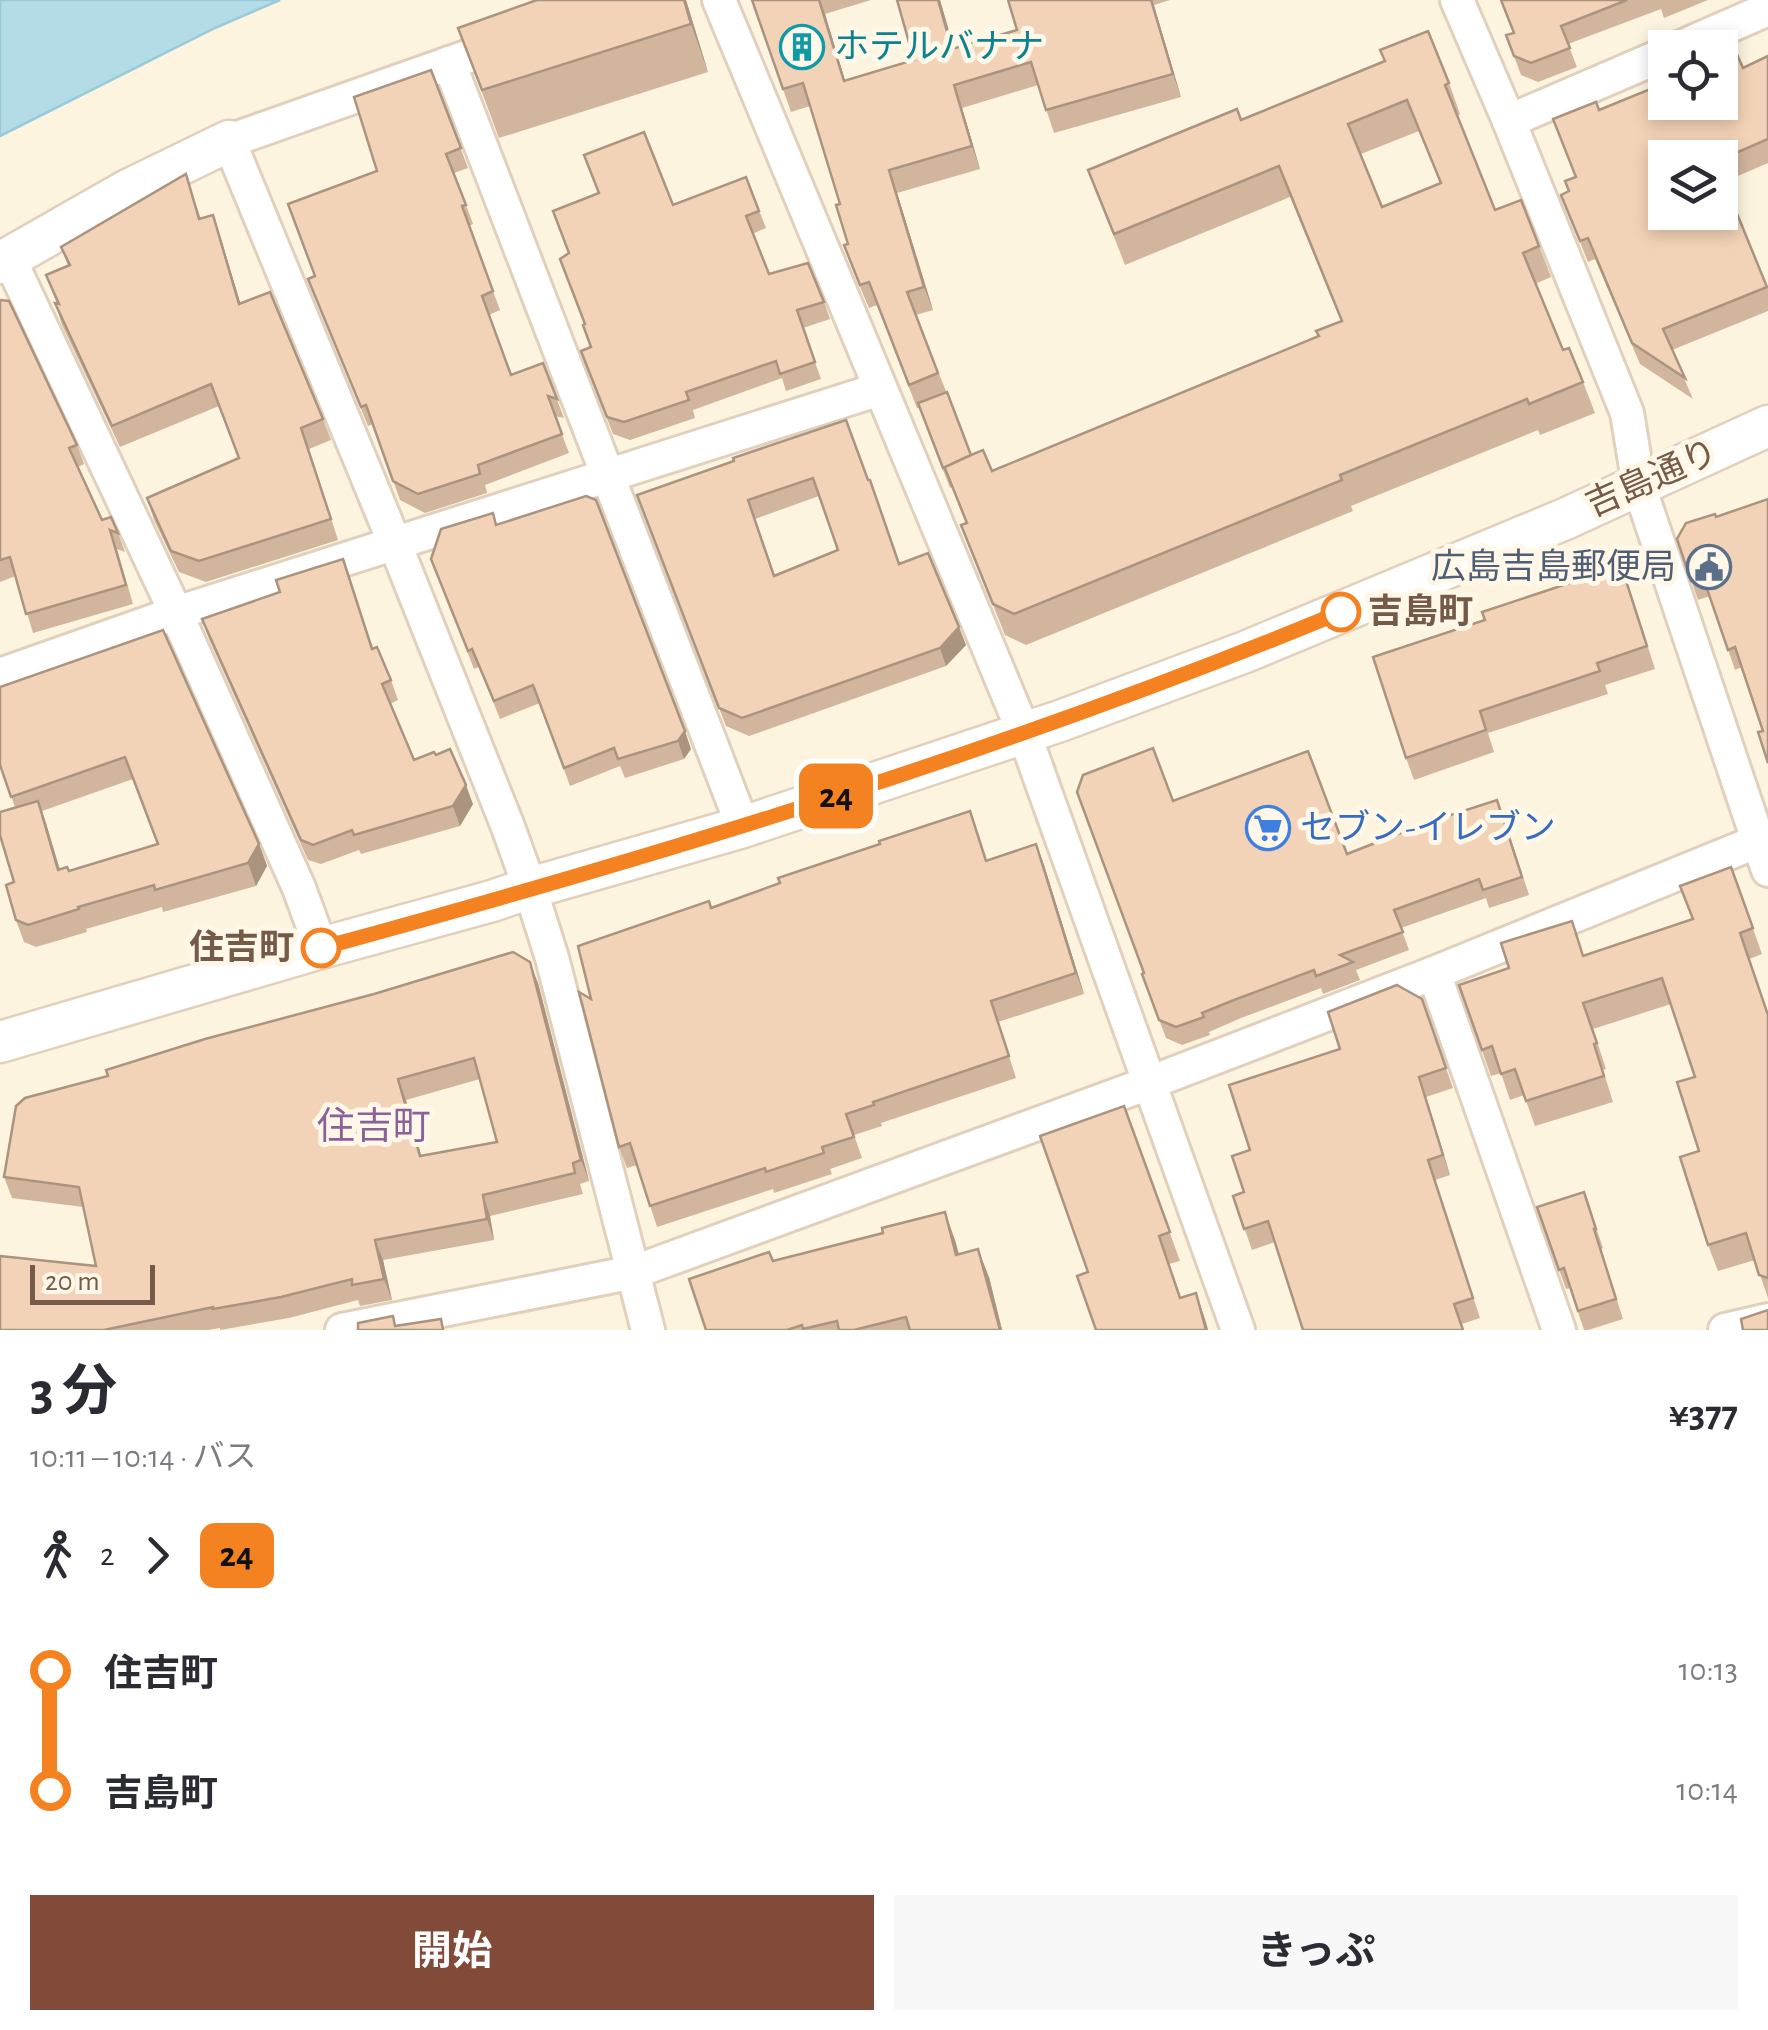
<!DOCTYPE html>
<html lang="ja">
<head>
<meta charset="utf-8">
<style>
  :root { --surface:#fff; --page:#f7f7f7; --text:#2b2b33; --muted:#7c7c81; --accent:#824b39 }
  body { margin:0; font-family:"Alegreya Sans","Noto Sans JP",sans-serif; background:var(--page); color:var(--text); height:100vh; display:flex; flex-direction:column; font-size:38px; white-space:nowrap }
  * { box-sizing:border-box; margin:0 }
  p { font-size:32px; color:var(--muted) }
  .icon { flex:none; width:55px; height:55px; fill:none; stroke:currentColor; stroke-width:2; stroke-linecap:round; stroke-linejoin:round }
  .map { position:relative; height:1330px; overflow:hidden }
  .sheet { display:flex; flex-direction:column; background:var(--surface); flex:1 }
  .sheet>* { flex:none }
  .badge { padding:0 20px; border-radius:15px; font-size:35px; line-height:65px }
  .buttons { position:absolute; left:1648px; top:30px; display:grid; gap:20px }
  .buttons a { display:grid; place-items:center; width:90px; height:90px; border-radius:0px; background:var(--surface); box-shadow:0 5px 15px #0003; font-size:50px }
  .scale { position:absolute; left:30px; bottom:25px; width:125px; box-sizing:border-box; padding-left:10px; border:5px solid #745a47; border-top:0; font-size:28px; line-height:35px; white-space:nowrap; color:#745a47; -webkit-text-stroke:8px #fff7e7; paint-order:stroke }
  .map>.badge { position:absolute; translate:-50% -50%; box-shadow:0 0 0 5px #fff }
  .legs { display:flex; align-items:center; gap:15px; height:110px; padding:0 30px; font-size:32px }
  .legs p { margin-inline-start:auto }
  .summary { display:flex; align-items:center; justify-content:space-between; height:170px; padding:0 30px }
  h1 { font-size:55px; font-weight:700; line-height:75px }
  .cta { display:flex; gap:20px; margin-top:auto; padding:20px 30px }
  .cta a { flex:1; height:115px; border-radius:0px; background:var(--accent); color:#fff; font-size:40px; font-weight:700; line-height:115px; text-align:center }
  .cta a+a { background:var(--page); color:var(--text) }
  ul { padding:0 30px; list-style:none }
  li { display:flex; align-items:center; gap:35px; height:120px; font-size:38px }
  li i { display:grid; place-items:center; width:15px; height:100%; margin:0 12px; background:currentColor }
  li i::after { content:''; width:25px; height:25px; margin:-12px; border:8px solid; border-radius:50%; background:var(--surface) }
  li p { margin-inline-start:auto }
  li:first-child i { background:linear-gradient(#0000 50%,currentColor 0) }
  li:last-child i { background:linear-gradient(currentColor 50%,#0000 0) }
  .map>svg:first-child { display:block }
</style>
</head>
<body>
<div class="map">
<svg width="1768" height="1330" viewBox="0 0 1768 1330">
  <rect width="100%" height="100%" fill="#fdf4e0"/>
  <path fill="#b4dce7" stroke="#9acad9" stroke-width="2.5" d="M0 0H280L215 28 0 136Z"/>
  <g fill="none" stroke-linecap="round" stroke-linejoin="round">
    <defs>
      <g id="minor">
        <path d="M719 0 1024 733 1238 1330"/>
        <path d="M1457 0 1509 121 1627 413 1639 486 1768 870"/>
        <path d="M509 42 229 141 395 544 508 827 530 888 552 958 648 1330"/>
        <path d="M1679 48 1768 9"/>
        <path d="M449 63 743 827"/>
        <path d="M1509 121 1665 54"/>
        <path d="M9 258 176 613 299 888 321 948"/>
        <path d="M0 675 176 613 880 389"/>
        <path d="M1434 973 1559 1330"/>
        <path d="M342 1330 634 1272 1149 1083 1434 973 1768 837"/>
        <path d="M1725 1330 1768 1320"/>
      </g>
      <g id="tertiary">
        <path d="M0 263 126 191 229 141"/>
        <path d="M0 1042 321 948 492 901 530 888 743 827 1060 721 1245 652 1565 519 1768 426"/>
      </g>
    </defs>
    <use href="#minor" stroke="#e1d0bc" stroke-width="38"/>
    <use href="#tertiary" stroke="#e1d0bc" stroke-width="45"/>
    <use href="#minor" stroke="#fff" stroke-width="32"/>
    <use href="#tertiary" stroke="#fff" stroke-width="40"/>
  </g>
  <g fill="#d1b59d" fill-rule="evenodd">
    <path d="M686 0 708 72 499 138 458 28Z"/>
    <path d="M752 0H871L825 14 845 81 914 60 897 0H940L954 49 1017 30 1008 0H1170L1154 5 1181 97 1054 133 1038 85 962 108 980 169 897 193 933 310 916 315 971 455 992 471 1318 336 1341 321 1290 197 1125 265 1088 170 1241 120 1449 83 1460 114 1457 116 1495 210 1539 246 1551 277 1535 284 1563 350 1583 382 1595 413 1540 435 1538 430 1351 506 1353 511 1026 645 1005 635 961 525 966 524 952 487 950 488 919 408H917L877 305 869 308 852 268 844 245 848 244 840 204 810 106 791 112ZM1419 131 1440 183 1382 207 1361 154Z"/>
    <path d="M1501 0H1708L1664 18 1661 9 1568 44 1577 67 1538 82 1521 75 1506 35 1514 33Z"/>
    <path d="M1768 56V163L1724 182 1768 289V311L1672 350 1693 399 1640 364 1595 259 1588 262 1561 195 1569 192 1575 177 1553 119 1599 110 1743 68ZM1665 158H1720V212Z"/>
    <path d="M431 70 468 168 454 173 473 224 469 226 500 310 489 315 511 375 543 363 564 418 555 416 569 453 485 485 487 493 425 513 400 500 373 424 368 426 308 279 314 276 377 171Z"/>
    <path d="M746 177 766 228 752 234 769 274 824 302 830 319 803 328 821 379 786 391 782 378 693 410 695 418 630 440 613 434 581 351 591 347 585 324 673 205Z"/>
    <path d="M193 196 201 219 220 236 240 303 323 419 331 440 309 449 338 540 206 582 179 572 154 520 147 498 239 458 219 406 120 447 62 325 55 303 57 304 46 275 68 266 61 247Z"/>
    <path d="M0 300 77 445 84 464 78 467 102 520 118 533 125 552 117 549 133 604 33 633 16 576 0 582Z"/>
    <path d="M846 420 899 564 966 645 946 666 749 736 726 726 637 495ZM819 496 838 550 775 576 755 519Z"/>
    <path d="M1715 514 1763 731 1742 667 1735 670 1710 596 1698 600 1677 539Z"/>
    <path d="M497 525 691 749 684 759 625 778 620 766 570 786 540 703 500 719 479 667 474 669 431 559Z"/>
    <path d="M343 559 373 648 391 680 398 700 390 704 414 760 473 804 460 826 361 854 359 850 321 864 308 860 209 639 202 619 280 592Z"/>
    <path d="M1627 581 1655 669 1605 685 1608 694 1488 733 1494 752 1414 780 1406 758Z"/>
    <path d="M163 630 259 844 267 866 256 886 163 912 162 907 86 929 87 932 36 947 24 942 16 920 14 882 15 807 0 765ZM133 779 157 844 69 871 60 869 42 811Z"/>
    <path d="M1173 801 1347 854 1504 818 1529 895 1489 908 1486 898 1401 928 1409 950 1356 970 1360 980 1323 994 1321 988 1241 1018 1209 1032 1210 1035 1182 1045 1166 1038 1142 974 1144 973Z"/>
    <path d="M987 860 1044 865 1084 994 998 1022 1016 1078 881 1123 882 1126 854 1135 862 1158 830 1169 832 1174 774 1193 773 1189 657 1227 637 1165 627 1168 619 1147 591 999 711 908Z"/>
    <path d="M1731 867 1762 954 1749 959 1768 1013V1298L1755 1260 1718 1271 1708 1245 1699 1151 1695 1077 1671 1004 1593 1029 1606 1069 1603 1070 1613 1102 1535 1126 1524 1095 1510 1100 1501 1073 1491 1076 1459 985 1509 968 1584 956 1692 920Z"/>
    <path d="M538 983 589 1181 580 1184 583 1194 490 1216 494 1240 383 1260 392 1300 360 1306 358 1300 289 1318 220 1330V1328L208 1330H0L96 1266 83 1207 12 1198 4 1177ZM480 1079 497 1142 421 1156 406 1100Z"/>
    <path d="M1422 999 1453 1088 1426 1097 1450 1175 1435 1180 1480 1318 1462 1324 1275 1242 1252 1250 1233 1196 1244 1192 1250 1150 1340 1049Z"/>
    <path d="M1124 1106 1180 1261 1169 1264 1181 1297 1196 1293 1208 1330H1096L1088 1272Z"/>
    <path d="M1584 1192 1603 1248 1601 1249 1623 1319 1588 1330H1584L1570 1288 1566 1289 1537 1207Z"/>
    <path d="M955 1240 959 1254 989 1277 1002 1330H706L773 1261Z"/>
  </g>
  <g fill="#aa9480">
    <path d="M684 0H686L708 72 691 24Z"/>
    <path d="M820 0 825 14 852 104 844 81Z"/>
    <path d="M938 0H940L961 72 952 49Z"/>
    <path d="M1151 0H1152L1181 97 1173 74Z"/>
    <path d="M954 85 962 108 980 169 972 146Z"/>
    <path d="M889 170 897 193 933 310 924 287Z"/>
    <path d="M213 215 220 236 247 325 239 304Z"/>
    <path d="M959 627 966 645 946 666 940 648Z"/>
    <path d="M685 731 691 749 684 759 678 741Z"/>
    <path d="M466 785 473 804 460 826 453 806Z"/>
    <path d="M38 801 46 823 66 892 58 870Z"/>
    <path d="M259 844 267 866 256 886 248 863Z"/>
    <path d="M1036 844 1044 865 1084 994 1076 973Z"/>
    <path d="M530 962 538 983 589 1181 581 1160Z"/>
    <path d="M1419 1077 1426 1097 1450 1175 1443 1155Z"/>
    <path d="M398 1079 406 1100 427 1177 420 1156Z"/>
    <path d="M483 1195 490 1216 494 1240 487 1219Z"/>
    <path d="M945 1212 955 1240 966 1283 956 1255Z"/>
    <path d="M375 1240 383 1260 392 1300 384 1279Z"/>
    <path d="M978 1249 989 1277 1002 1330H1000Z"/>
    <path d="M1196 1293 1206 1322 1208 1330H1206Z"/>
  </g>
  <g fill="#f3d3b7" stroke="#aa9480" stroke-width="2.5" fill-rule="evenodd">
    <path d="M537 0H684L691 24 482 90 458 28Z"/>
    <path d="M752 0H819L844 81 914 60 897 0H938L952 49 1017 30 1008 0H1151L1173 74 1046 110 1031 62 954 85 972 146 889 170 924 287 907 292 938 373 909 385 869 282 860 285 844 245 848 244 836 205 840 204 803 83 783 89Z"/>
    <path d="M1501 0H1627L1561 26 1570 48 1531 63 1514 56 1506 35 1514 33Z"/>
    <path d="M1428 31 1449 83 1445 85 1495 210 1521 200 1539 246 1523 253 1563 350 1569 348 1583 382 1529 404 1527 399 1340 475 1342 480 1014 614 993 604 961 525 967 523 944 466 983 450 992 471 1319 336 1316 331 1342 321 1279 166 1114 234 1088 170 1237 109 1241 120 1385 61 1380 50ZM1407 100 1441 183 1382 207 1348 124Z"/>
    <path d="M1735 50 1743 68 1768 56V139L1720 160V158H1665V212H1720V172L1767 287 1663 329 1685 378 1632 343 1588 238 1580 241 1561 195 1569 191 1565 181 1576 177 1553 119 1596 102 1599 110 1665 83V102H1720V57Z"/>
    <path d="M431 70 461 148 446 154 466 205 462 206 493 291 482 296 511 375 543 363 557 399 548 396 562 434 478 465 480 474 418 494 393 481 366 405 361 407 308 279 315 276 288 204 377 171 354 97Z"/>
    <path d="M644 132 673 205 746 177 759 211 746 216 769 274 808 263 824 302 797 310 815 362 780 374 776 361 686 392 689 400 624 422 607 417 581 351 591 347 583 325 585 324 560 259 569 253 553 211 599 193 584 155Z"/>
    <path d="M186 174 199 219 213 215 239 304 270 292 323 419 301 428 331 519 199 561 171 551 147 498 239 458 211 384 112 426 55 303 59 304 46 275 70 265 61 247Z"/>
    <path d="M0 300 9 301 77 445 69 448 102 520 111 517 118 533 110 530 126 585 26 614 10 557 0 560Z"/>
    <path d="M947 392 971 455 943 468 918 403Z"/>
    <path d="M846 420 868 480H870L899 564 928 553 959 627 940 648 742 718 719 708 637 495 734 461 733 458ZM813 478 838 550 774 576 748 500Z"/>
    <path d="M586 496 596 500 685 731 678 741 618 759 614 748 564 768 533 685 494 701 472 649 468 651 431 559 441 529 493 513 496 525Z"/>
    <path d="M1768 499V763L1758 732 1763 731 1735 647 1728 650 1703 577 1691 581 1677 539 1686 523 1715 514 1716 517Z"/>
    <path d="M343 559 372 649 377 647 391 680 382 684 414 760 434 752 436 755 450 749 466 785 453 806 354 835 352 830 313 845 301 840 202 619 280 592 276 580Z"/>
    <path d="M1619 559 1647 646 1597 663 1600 671 1480 711 1486 730 1406 758 1373 657 1485 620 1482 612 1585 578 1583 571Z"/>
    <path d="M163 630 259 844 248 863 155 890 154 885 78 907 79 909 28 925 16 920 6 885 14 882 0 835V812L38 801 58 870 67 867 69 871 158 844 125 757 11 797 0 765V687Z"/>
    <path d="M1153 748 1173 801 1308 751 1347 854 1426 823 1497 800 1522 877 1483 890 1479 879 1394 910 1403 932 1340 955 1353 962 1316 976 1314 970 1234 1000 1202 1013 1204 1017 1176 1027 1159 1020 1142 974 1144 973 1077 792 1083 775Z"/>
    <path d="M970 811 986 861 1036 844 1076 973 991 1001 1009 1056 873 1102 874 1105 846 1114 854 1137 822 1147 824 1153 766 1172 765 1168 650 1206 630 1143 619 1147 579 992 591 999 578 946 709 901 711 908 780 883 778 878 880 844 879 841Z"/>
    <path d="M1731 867 1753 928 1740 933 1768 1015V1278L1759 1275 1746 1233 1708 1245 1680 1157 1699 1151 1677 1082 1695 1077 1662 978 1583 1003 1597 1043 1594 1044 1604 1076 1526 1101 1515 1069 1501 1074 1492 1046 1482 1050 1459 985 1509 968 1501 943 1572 921 1583 956 1693 919 1680 886Z"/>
    <path d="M513 952 530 962 581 1160 573 1163 575 1173 483 1195 487 1219 375 1240 384 1279 352 1285V1279L281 1297 213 1309V1307L104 1330H0V1256L96 1266 79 1187 4 1177 16 1106 25 1098 108 1076 106 1070 205 1039 374 994ZM474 1058 497 1142 420 1156 398 1079Z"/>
    <path d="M1397 985 1422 999 1446 1068 1419 1077 1443 1155 1428 1160 1473 1298 1454 1304 1463 1330H1303L1268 1221 1244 1229 1233 1196 1244 1192 1232 1156 1250 1150 1229 1085 1340 1049 1328 1012Z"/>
    <path d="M1124 1106 1170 1232 1159 1236 1180 1298 1196 1293 1206 1330H1096L1077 1276 1088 1272 1040 1136Z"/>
    <path d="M1584 1192 1596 1229H1594L1616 1299 1578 1311 1564 1268 1559 1270 1537 1207Z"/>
    <path d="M945 1212 956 1255 978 1249 1000 1330H910L906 1317 854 1330H839L837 1321 803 1329 802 1325 787 1330H706L689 1279 769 1252 773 1261 883 1233 882 1228Z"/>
    <path d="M1768 1310V1330H1743L1741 1319Z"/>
    <path d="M393 1316 395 1326 441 1319 443 1330H358V1323Z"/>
  </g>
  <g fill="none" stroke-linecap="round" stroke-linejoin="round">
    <defs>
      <path id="line-1" d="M321 948C666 854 1010 749 1341 612"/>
    </defs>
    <use href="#line-1" stroke="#fff" stroke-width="22"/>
    <use href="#line-1" stroke="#f58220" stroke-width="15"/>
  </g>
  <defs>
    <symbol id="building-ring" viewBox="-11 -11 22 22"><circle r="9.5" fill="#fff7e7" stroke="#0f9aa8" stroke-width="1.5"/><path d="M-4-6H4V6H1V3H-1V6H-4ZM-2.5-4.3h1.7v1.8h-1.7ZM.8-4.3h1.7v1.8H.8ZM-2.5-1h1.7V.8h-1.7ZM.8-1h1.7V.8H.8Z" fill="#0f9aa8"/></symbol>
    <symbol id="civic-ring" viewBox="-11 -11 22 22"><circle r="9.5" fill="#fff7e7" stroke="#5c6f8a" stroke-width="1.5"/><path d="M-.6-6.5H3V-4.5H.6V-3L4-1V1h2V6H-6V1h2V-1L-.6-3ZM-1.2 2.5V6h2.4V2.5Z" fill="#5c6f8a"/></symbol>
    <symbol id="supermarket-ring" viewBox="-11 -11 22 22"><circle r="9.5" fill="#fff7e7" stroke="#3f7fe0" stroke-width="1.5"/><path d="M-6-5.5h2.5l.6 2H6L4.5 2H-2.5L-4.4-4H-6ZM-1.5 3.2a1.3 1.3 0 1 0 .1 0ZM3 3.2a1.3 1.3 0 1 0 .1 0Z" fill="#3f7fe0"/></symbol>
  </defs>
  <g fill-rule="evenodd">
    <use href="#building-ring" x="777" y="22" width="50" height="50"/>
    <use href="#civic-ring" x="1684" y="542" width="50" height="50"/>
    <use href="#supermarket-ring" x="1243" y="803" width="50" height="50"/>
  </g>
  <g fill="#fff" stroke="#f58220" stroke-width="5">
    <circle cx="1341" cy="612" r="18"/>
    <circle cx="321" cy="948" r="18"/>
  </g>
  <g text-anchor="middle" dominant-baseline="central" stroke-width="10" stroke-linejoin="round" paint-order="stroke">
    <g font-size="35" fill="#0d838f" stroke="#fff7e7" text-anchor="start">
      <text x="834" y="47">ホテルバナナ</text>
    </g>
    <g font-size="35" fill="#745a47" stroke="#fff7e7">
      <text transform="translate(1652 479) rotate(-24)">吉島通り</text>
    </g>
    <g font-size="35" fill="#4e5e75" stroke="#fff7e7" text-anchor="end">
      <text x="1676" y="567">広島吉島郵便局</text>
    </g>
    <g font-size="35" font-weight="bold" fill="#745a47" stroke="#fff7e7" text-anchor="start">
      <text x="1368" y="612">吉島町</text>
      <text x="294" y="948" text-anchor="end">住吉町</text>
    </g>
    <g font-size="35" fill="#366cbe" stroke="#fff7e7" text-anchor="start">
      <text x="1300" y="828">セブン-イレブン</text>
    </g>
    <g font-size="38" fill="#8a6298" stroke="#fff7e7">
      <text x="374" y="1128">住吉町</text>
    </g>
  </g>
</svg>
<div class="buttons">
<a><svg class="icon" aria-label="locate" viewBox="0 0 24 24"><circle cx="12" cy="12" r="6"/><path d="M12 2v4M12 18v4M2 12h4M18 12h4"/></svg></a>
<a><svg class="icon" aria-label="layers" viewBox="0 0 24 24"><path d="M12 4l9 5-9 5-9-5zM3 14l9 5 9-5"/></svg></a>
</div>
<div class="scale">20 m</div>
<b class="badge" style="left:836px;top:796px;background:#f58220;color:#111">24</b>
</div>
<section class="sheet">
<div class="summary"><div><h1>3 分</h1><p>10:11 – 10:14 · バス</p></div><b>¥377</b></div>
<div class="legs"><svg class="icon" aria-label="walk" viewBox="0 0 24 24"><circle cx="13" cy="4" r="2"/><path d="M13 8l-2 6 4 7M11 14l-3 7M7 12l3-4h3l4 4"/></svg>2<svg class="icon" aria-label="forward" viewBox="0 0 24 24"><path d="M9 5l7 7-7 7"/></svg><b class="badge" style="background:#f58220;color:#111">24</b></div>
<ul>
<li><i style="color:#f58220"></i><b>住吉町</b><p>10:13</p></li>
<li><i style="color:#f58220"></i><b>吉島町</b><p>10:14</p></li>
</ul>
<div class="cta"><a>開始</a><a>きっぷ</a></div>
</section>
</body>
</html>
